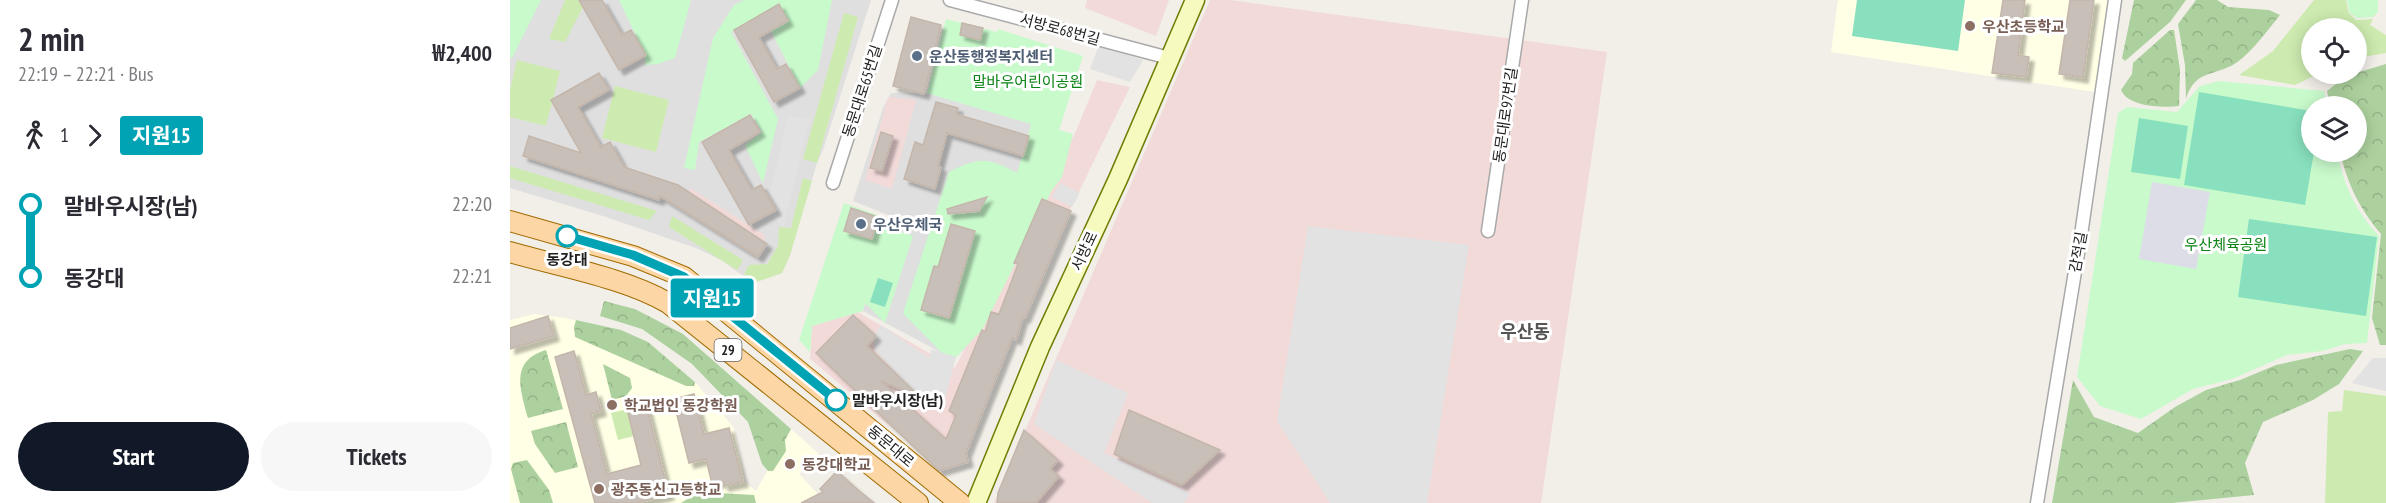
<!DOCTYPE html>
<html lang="en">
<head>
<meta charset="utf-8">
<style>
  :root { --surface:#fff; --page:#f7f7f7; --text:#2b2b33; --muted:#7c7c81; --accent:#111827 }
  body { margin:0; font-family:"PT Sans Narrow","Noto Sans KR",sans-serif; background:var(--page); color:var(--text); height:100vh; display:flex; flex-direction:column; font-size:22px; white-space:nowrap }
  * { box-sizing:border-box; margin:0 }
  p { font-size:20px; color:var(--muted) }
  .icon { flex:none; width:33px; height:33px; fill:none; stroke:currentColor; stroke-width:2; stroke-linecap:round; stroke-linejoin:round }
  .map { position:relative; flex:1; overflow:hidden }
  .panel { display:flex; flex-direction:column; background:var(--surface); width:510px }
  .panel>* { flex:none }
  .badge { padding:0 12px; border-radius:4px; font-size:21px; line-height:39px }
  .fabs { position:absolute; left:1791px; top:18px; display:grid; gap:12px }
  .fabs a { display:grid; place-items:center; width:66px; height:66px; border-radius:50%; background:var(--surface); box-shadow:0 3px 15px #0003; font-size:30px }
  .map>.badge { position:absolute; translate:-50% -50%; box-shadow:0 0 0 3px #fff }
  .legs { display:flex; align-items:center; gap:9px; height:66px; padding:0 18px; font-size:20px }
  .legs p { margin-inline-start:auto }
  .head { display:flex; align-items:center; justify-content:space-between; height:102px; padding:0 18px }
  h1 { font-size:33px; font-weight:700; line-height:45px }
  .button { display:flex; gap:12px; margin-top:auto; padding:12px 18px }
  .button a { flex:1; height:69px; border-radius:36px; background:var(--accent); color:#fff; font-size:24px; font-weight:700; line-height:69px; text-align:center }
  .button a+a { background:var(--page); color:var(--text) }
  ul { padding:0 18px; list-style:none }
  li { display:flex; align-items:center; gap:21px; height:72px; font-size:22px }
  li i { display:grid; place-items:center; width:9px; height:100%; margin:0 8px; background:currentColor }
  li i::after { content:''; width:15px; height:15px; margin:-8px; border:4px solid; border-radius:50%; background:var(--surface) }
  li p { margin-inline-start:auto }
  li:first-child i { background:linear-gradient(#0000 50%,currentColor 0) }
  li:last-child i { background:linear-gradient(currentColor 50%,#0000 0) }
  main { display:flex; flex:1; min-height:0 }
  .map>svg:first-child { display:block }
</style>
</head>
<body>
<main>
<section class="panel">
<div class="head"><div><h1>2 min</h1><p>22:19 – 22:21 · Bus</p></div><b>₩2,400</b></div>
<div class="legs"><svg class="icon" aria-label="walk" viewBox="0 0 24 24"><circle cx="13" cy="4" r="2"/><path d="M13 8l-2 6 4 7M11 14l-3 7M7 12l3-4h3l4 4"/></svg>1<svg class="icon" aria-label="forward" viewBox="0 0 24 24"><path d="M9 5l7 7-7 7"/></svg><b class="badge" style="background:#00a3b4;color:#fff">지원15</b></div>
<ul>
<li><i style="color:#00a3b4"></i><b>말바우시장(남)</b><p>22:20</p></li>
<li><i style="color:#00a3b4"></i><b>동강대</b><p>22:21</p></li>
</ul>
<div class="button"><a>Start</a><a>Tickets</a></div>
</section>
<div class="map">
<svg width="1876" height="503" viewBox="0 0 1876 503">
  <defs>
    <pattern id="forest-crowns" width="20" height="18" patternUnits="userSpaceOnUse" patternTransform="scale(1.5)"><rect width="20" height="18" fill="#add19e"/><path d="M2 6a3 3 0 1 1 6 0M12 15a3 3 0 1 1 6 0" fill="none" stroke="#95b388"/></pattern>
    <filter id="shadow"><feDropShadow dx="5" dy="5" stdDeviation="1.5" flood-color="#0004"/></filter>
  </defs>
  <rect width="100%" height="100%" fill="#f2efe9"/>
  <g fill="#e0dfdf">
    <path d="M0 0H361L313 150 307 163 280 255 272 273 243 283 211 260 186 248 93 216 0 188Z"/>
    <path d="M381 93H417L548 131 481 325 446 357 432 353 353 311 381 216 343 201 373 108Z"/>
  </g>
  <g fill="#f2dad9">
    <path d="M577 0H659L646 36 575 8Z"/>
    <path d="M700 0H721L1097 52 1031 503H484Z"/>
    <path d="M587 80 620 87 433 471 300 359 302 326 348 312 445 368 566 131Z"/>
    <path d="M378 97 406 100 382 189 355 180Z"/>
    <path d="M180 188 256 236 243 255 170 208Z"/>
  </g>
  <g fill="#ffffe5">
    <path d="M1328 0H1600L1585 92 1321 52Z"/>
    <path d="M24 314 55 318 104 329 138 342 185 382 224 428 235 482 246 491 281 429 309 454 289 474 307 493 303 498 305 503H0V320Z"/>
  </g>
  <g fill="#cdebb0">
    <path d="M55 0H69L73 7 55 42 39 39Z"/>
    <path d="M1804 0H1836L1839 13 1846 20 1863 19 1860 25 1876 35V53L1847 58 1846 28H1802V74H1808L1785 85 1729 75 1763 51Z"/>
    <path d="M334 13 348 17 307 163 293 159Z"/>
    <path d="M7 60 50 71 36 126 0 117V90Z"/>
    <path d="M105 86 159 100 146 152 92 138Z"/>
    <path d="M0 166 147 211 139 220 0 178Z"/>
    <path d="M293 178 302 181 280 255 272 273 243 283 234 274 239 265 257 264 268 246 269 227 281 228Z"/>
    <path d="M162 216 233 260 227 270 159 227Z"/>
    <path d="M1834 390 1876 396V503H1815L1818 412 1832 411Z"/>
    <path d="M117 409 124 436 108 440 101 413Z"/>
  </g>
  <g fill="url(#forest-crowns)">
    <path d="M1624 0H1676L1660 22 1615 61 1612 58Z"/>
    <path d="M1686 0H1707L1718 7 1759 10 1770 15C1757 31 1743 51 1726 63 1704 77 1685 69 1676 99L1675 65 1668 24Z"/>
    <path d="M1660 30H1664L1670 70 1669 106C1653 108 1618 107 1611 90L1622 74 1623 63Z"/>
    <path d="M1876 64V345H1870L1862 318 1871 234C1849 208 1838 185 1830 152H1846V106H1820L1817 91 1836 76Z"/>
    <path d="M94 301 125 309 173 334 281 429 275 440 276 451 263 471H258L252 464 238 422 182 364 132 329 90 316Z"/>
    <path d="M66 320 111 330 138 342 185 382 184 386H176L65 337 64 327Z"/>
    <path d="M1840 349 1853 351 1829 384 1803 400 1753 422 1735 463 1744 495 1662 503H1542L1563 380 1584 417 1628 433 1665 407 1696 390 1730 380 1766 365Z"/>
    <path d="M36 350 53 409 18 418C10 388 0 361 36 350Z"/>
    <path d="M93 364 120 378 122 388 116 396 102 400Z"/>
    <path d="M56 422 68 467 45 473 25 444 21 431Z"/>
    <path d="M17 460 39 490 43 503H10L1 469 3 463Z"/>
    <path d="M189 492 244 495 246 503H171Z"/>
  </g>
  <g fill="#c8facc">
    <path d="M0 0H31L2 58 0 57Z"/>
    <path d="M109 0H181L165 58 148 64 136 65 133 50Z"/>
    <path d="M234 0H322L308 70 290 88 261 31 278 21 269 5 221 32 268 119 253 183 235 145 252 132 241 114 189 142 185 170 174 168 203 38 224 5Z"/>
    <path d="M1837 0H1868V12L1863 17 1847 18 1840 13Z"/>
    <path d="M436 19 487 32 488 29 573 56 549 130 563 134 552 177 542 190 472 330 446 357 432 353 393 313 439 172C470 157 477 157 507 173L521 124 417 93Z"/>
    <path d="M1709 81 1814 91 1817 106H1802V152H1827C1833 184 1846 212 1869 236L1857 343 1835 344 1813 351 1777 355 1722 379 1683 389 1631 419 1590 406 1567 377 1608 113 1617 107 1667 112 1690 86Z"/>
    <path d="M334 203 379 219 377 227 403 236 375 323 355 303 353 311 302 326 300 352 289 340Z"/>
  </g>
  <g fill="#88e0be">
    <path d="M1347 0H1455L1448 51 1342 36Z"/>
    <path d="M1689 92 1801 111 1802 152H1804L1795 205 1674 185Z"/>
    <path d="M1629 118 1678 126 1670 179 1621 172Z"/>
    <path d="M1739 219 1867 237 1856 316 1728 297Z"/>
    <path d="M368 278 383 283 375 307 360 302Z"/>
  </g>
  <g fill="#e2e2e2">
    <path d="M589 45 633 60 620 82 580 69Z"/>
    <path d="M278 117 300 118 273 228 256 210Z"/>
    <path d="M550 183 570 193 562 207 542 197Z"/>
    <path d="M798 226 959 245 917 503H820L767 421Z"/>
    <path d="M371 325 419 358 421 349 446 357 432 409 417 406 364 349V335Z"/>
    <path d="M1863 358H1876V391L1842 383Z"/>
    <path d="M546 360 618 393 594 453 680 493 674 503H642L524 424Z"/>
  </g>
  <path fill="#dddde8" d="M1642 182 1700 192 1686 269 1629 259Z"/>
  <g fill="#c7bfb8" stroke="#c4b6ab" stroke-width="1.5" filter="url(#shadow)">
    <path d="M69 0H92L112 35 121 30 136 55 109 70Z"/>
    <path d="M1493 0H1515L1508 55 1519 57 1516 77 1482 73Z"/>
    <path d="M1560 0H1584L1573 78 1549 74Z"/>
    <path d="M269 4 278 21 249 37 267 69 276 64 290 88 264 102 224 30Z"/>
    <path d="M401 17 431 25 414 94 383 86Z"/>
    <path d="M452 23 473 28 470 40 450 35Z"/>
    <path d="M89 73 99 90 68 107 91 147 100 142 114 167 168 185 257 244 248 257 150 196 149 200 13 156 19 136 71 153 41 100Z"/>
    <path d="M426 102 448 108 446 114 519 136 513 156 437 133 428 166 431 167 425 189 394 179 405 142 413 145Z"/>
    <path d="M240 115 250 132 219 150 242 190 251 185 266 210 239 225 192 142Z"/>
    <path d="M371 132 383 136 372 171 360 168Z"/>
    <path d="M477 197 469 211 438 214 437 209Z"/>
    <path d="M532 199 561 211 515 318 513 317 506 340 502 338 456 453 458 462 429 471 306 353 343 315 366 336 357 346 410 397 371 381 436 439 446 415 439 411 472 330 475 332 481 312 489 314 508 264 504 263Z"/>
    <path d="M341 208 368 217 362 239 334 231Z"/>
    <path d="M441 224 465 231 439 318 411 310 424 266 428 267Z"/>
    <path d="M38 316 44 336 0 349V328Z"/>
    <path d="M64 351 76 395 86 392 91 411 81 414 97 474 131 465 117 409 136 404 159 495 127 503H85L45 357Z"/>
    <path d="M184 394 194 434 219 428 233 482 214 486 213 482 202 484 196 459 179 463 163 399Z"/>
    <path d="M619 410 710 450 672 485 604 454Z"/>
    <path d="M514 430 548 460 540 469 549 476 526 503H487L488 493Z"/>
    <path d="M327 471 347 489 364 503H291L313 492 310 489Z"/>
  </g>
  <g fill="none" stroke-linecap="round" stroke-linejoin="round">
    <defs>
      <g id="street">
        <path d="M440 0 659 58"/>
        <path d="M323 183 382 0"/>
        <path d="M978 231 1012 0"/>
        <path d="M1527 503 1571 235 1605 0"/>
      </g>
      <path id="secondary" d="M466 503 530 347 608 179 685 0"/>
      <g id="primary">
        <path d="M0 221 123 256 174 277 450 503"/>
        <path d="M0 252C48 266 116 278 158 303L408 503"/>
      </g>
    </defs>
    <use href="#street" stroke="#a9a9a9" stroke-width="15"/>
    <use href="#secondary" stroke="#707d05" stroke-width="21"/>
    <use href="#primary" stroke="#a06b00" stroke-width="22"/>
    <use href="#street" stroke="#fff" stroke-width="12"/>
    <use href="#secondary" stroke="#f7fabf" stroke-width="18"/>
    <use href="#primary" stroke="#fcd6a4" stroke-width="20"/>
  </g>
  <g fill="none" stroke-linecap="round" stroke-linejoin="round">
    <defs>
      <path id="line-1" d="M57 236 123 255 174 277 326 400"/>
    </defs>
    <use href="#line-1" stroke="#fff" stroke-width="14"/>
    <use href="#line-1" stroke="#00a3b4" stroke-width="9"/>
  </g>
  <g fill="#8d6e63" stroke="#fff" stroke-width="2">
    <circle cx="1460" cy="26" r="6"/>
    <circle cx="102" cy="405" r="6"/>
    <circle cx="280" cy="464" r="6"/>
    <circle cx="89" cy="489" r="6"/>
  </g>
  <g fill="#5c6f8a" stroke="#fff" stroke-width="2">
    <circle cx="407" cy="56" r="6"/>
    <circle cx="351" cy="224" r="6"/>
  </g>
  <g fill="#fff" stroke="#00a3b4" stroke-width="3">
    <circle cx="57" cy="236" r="10"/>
    <circle cx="326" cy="400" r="10"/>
  </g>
  <g text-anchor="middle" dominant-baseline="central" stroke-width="6" stroke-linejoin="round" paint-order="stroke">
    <rect fill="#fff" stroke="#646464" stroke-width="1.5" x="204.5" y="339" width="27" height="22" rx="4.5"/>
    <g font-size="14" font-weight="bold" fill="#222">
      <text x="218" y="350">29</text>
    </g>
    <g font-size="15" font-weight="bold" fill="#785e54" stroke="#fff" text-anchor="start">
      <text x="1472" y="26">우산초등학교</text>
      <text x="114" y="405">학교법인 동강학원</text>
      <text x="292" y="464">동강대학교</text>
      <text x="101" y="489">광주동신고등학교</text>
    </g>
    <g font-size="15" fill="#222" stroke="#fff">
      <text transform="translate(550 29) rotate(15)">서방로68번길</text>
      <text transform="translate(352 91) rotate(-72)">동문대로65번길</text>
      <text transform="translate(995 115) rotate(-82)">동문대로97번길</text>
      <text transform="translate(574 251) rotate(-65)">서방로</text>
      <text transform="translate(1568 252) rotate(-80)">감적길</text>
      <text transform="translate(381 446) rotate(40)">동문대로</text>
    </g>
    <g font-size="15" font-weight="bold" fill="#4e5e75" stroke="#fff" text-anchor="start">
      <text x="419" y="56">운산동행정복지센터</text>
      <text x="363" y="224">우산우체국</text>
    </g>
    <g font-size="15" fill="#0c8416" stroke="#fff">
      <text x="518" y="81">말바우어린이공원</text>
      <text x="1716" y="244">우산체육공원</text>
    </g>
    <g font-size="15" font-weight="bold" fill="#222" stroke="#fff">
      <text x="57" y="259">동강대</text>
      <text x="342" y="400" text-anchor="start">말바우시장(남)</text>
    </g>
    <g font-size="18" font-weight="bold" fill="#555" stroke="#fff">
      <text x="1015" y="331">우산동</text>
    </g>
  </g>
</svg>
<div class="fabs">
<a><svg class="icon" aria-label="locate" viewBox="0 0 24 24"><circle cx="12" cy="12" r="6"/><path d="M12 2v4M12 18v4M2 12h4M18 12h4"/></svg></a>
<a><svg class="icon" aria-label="layers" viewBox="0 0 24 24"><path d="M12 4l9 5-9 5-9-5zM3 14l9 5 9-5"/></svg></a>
</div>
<b class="badge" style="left:202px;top:298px;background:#00a3b4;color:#fff">지원15</b>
</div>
</main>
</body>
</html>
